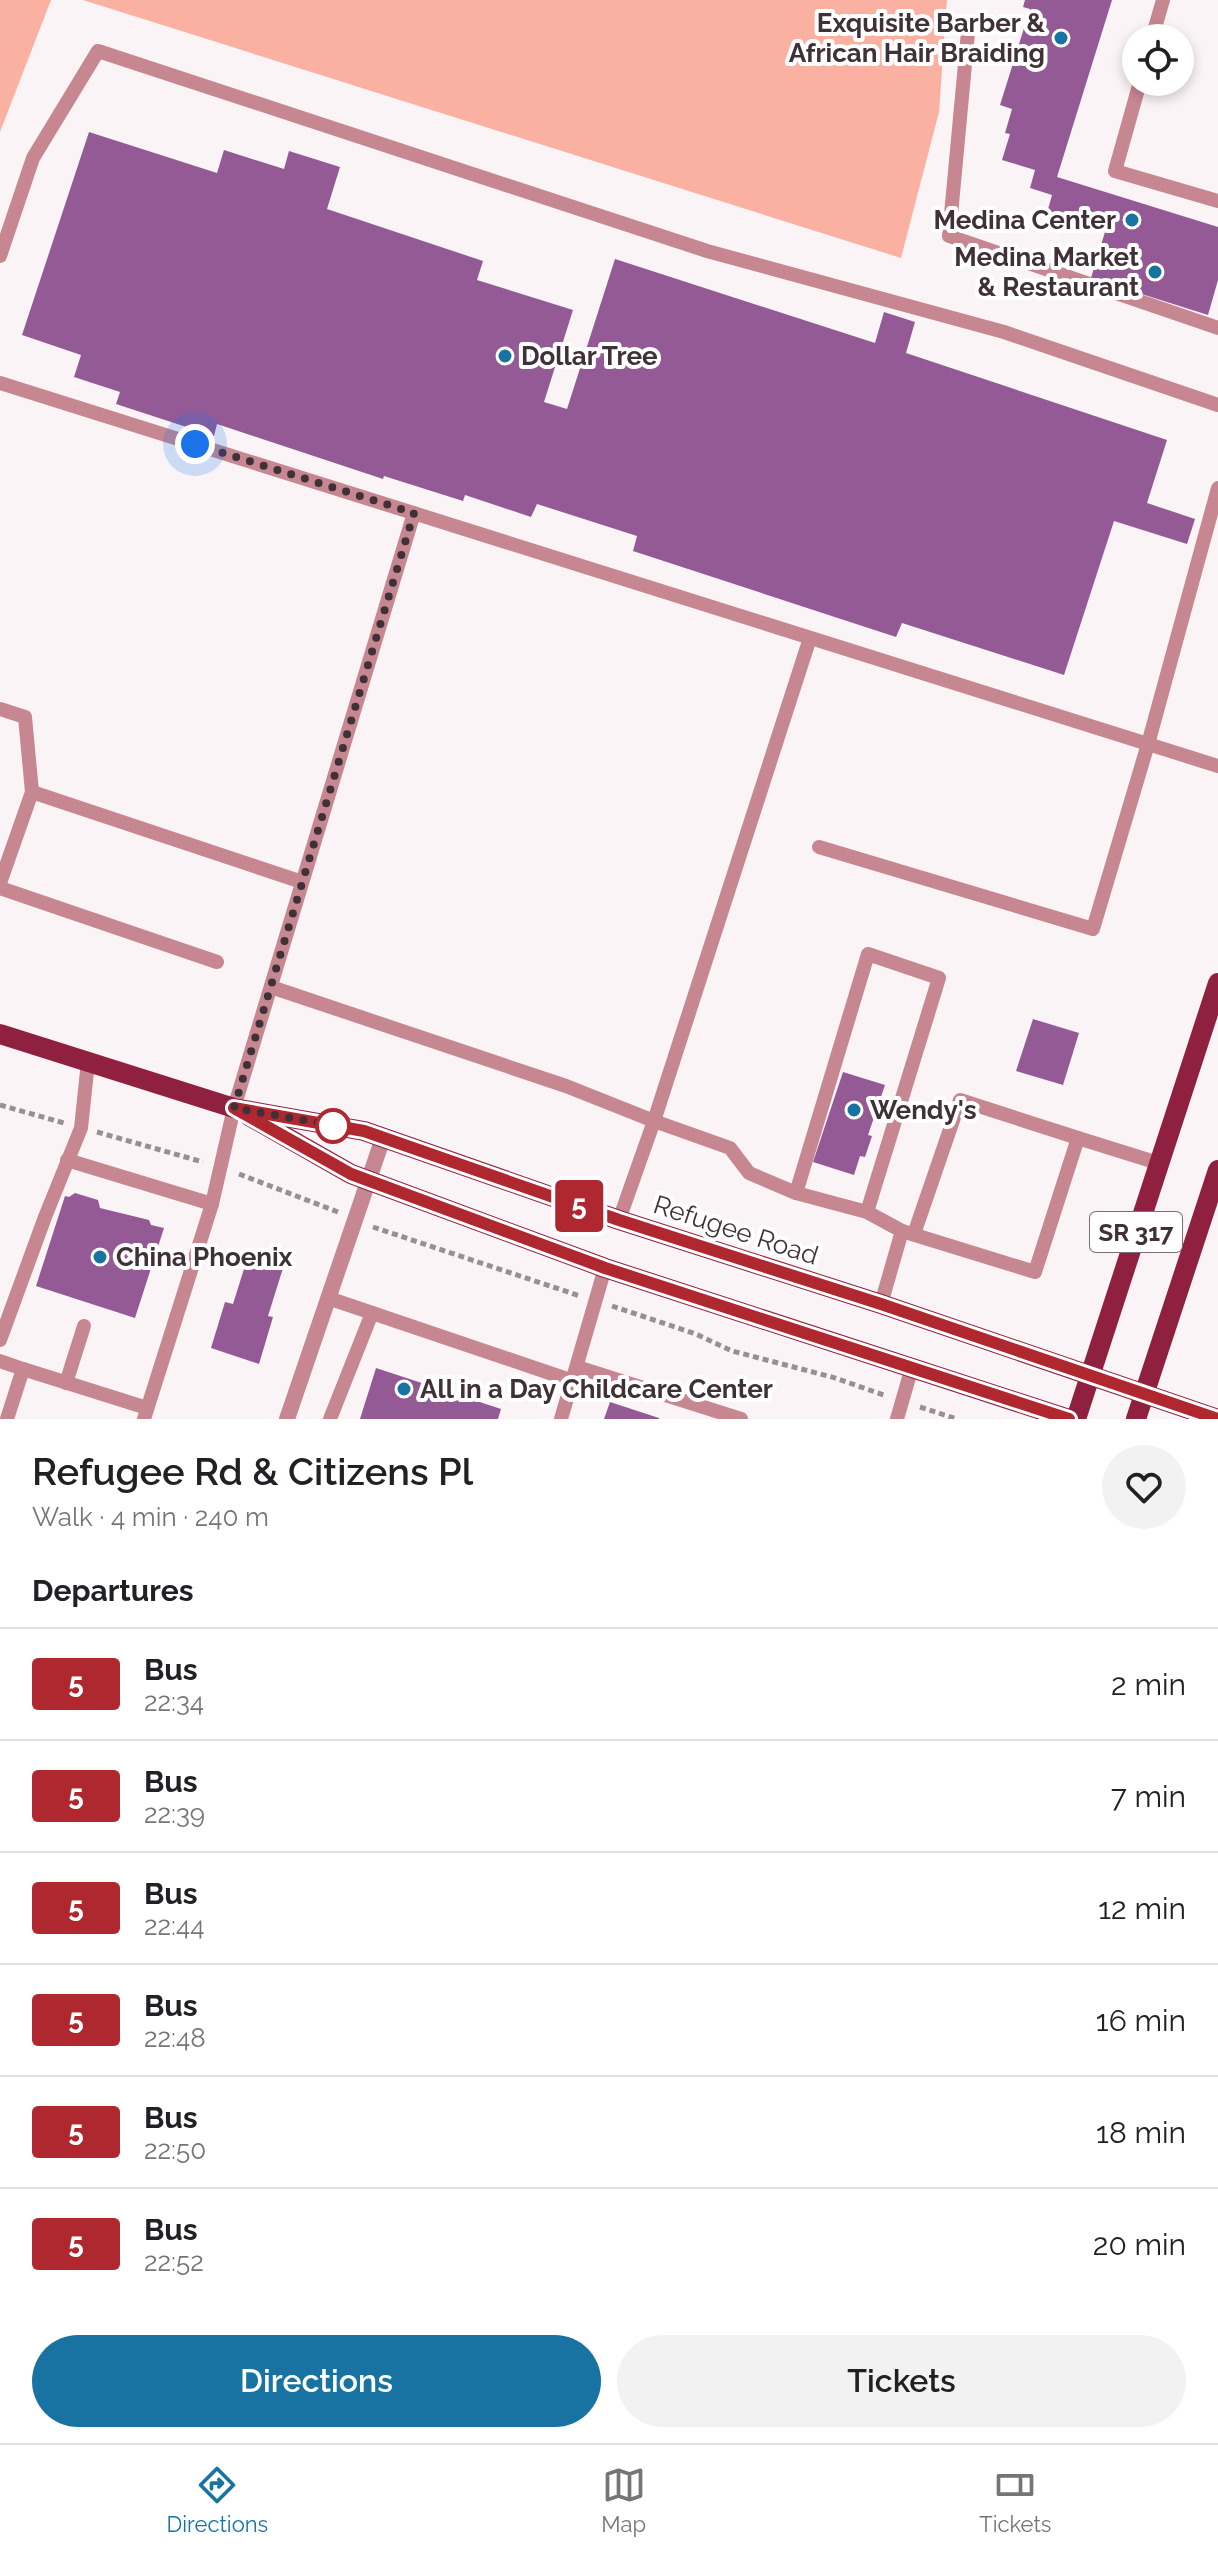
<!DOCTYPE html>
<html lang="en">
<head>
<meta charset="utf-8">
<style>
  :root { --surface:#fff; --page:#f2f2f2; --text:#202124; --muted:#757577; --line:#e0e0e0; --accent:#1873a2 }
  body { margin:0; font-family:Raleway,sans-serif; background:var(--page); color:var(--text); height:100vh; display:flex; flex-direction:column; font-size:30px; white-space:nowrap }
  * { box-sizing:border-box; margin:0 }
  p { font-size:26px; color:var(--muted) }
  .icon { flex:none; width:44px; height:44px; fill:none; stroke:currentColor; stroke-width:2; stroke-linecap:round; stroke-linejoin:round }
  .map { position:relative; height:1419px; overflow:hidden }
  .panel { display:flex; flex-direction:column; background:var(--surface); flex:1 }
  .panel>* { flex:none }
  .badge { padding:0 16px; border-radius:6px; font-size:28px; line-height:52px }
  .controls { position:absolute; left:1122px; top:24px; display:grid; gap:16px }
  .controls a { display:grid; place-items:center; width:72px; height:72px; border-radius:50%; background:var(--surface); box-shadow:0 4px 12px #0003; font-size:40px }
  .you { position:absolute; width:40px; height:40px; margin:-20px; border:6px solid #fff; border-radius:50%; background:#1a73e8; box-shadow:0 0 0 12px #1a73e833 }
  .map>.badge { position:absolute; translate:-50% -50%; box-shadow:0 0 0 4px #fff }
  h2 { padding:0 32px; font-size:30px; line-height:72px }
  .round { display:grid; place-items:center; flex:none; width:84px; height:84px; border-radius:42px; background:var(--page) }
  .headline { display:flex; align-items:center; justify-content:space-between; height:136px; padding:0 32px }
  h1 { font-size:38px; font-weight:600; line-height:60px }
  .primary-button { display:flex; gap:16px; margin-top:auto; padding:16px 32px }
  .primary-button a { flex:1; height:92px; border-radius:48px; background:var(--accent); color:#fff; font-size:32px; font-weight:600; line-height:92px; text-align:center }
  .primary-button a+a { background:var(--page); color:var(--text) }
  ul { padding:0; list-style:none }
  li { display:flex; align-items:center; gap:24px; height:112px; padding:0 32px; border-top:2px solid var(--line) }
  li div { flex:1 }
  li b { display:block; font-size:30px }
  li em { font-style:normal }
  li .badge { min-width:88px; font-weight:700; text-align:center }
  .dock { display:flex; justify-content:space-around; align-items:center; height:112px; border-top:2px solid var(--line); background:var(--surface); font-size:22px; color:var(--muted) }
  .dock a { display:grid; justify-items:center; gap:4px }
  .dock .active { color:var(--accent) }
  .map>svg:first-child { display:block }
</style>
</head>
<body>
<div class="map">
<svg width="1218" height="1419" viewBox="0 0 1218 1419">
  <rect width="100%" height="100%" fill="#fbf4f7"/>
  <g fill="#fbb1a2">
    <path d="M0 0H51L0 132Z"/>
    <path d="M83 0H947L939 112 901 258Z"/>
  </g>
  <g fill="#935a96">
    <path d="M1025 0H1112L1057 177 1218 227V280L1208 315 1091 278 1105 232 1047 213 1052 195 1030 188 1035 170 1002 160 1010 134 1005 133 1012 109 1000 105 1030 9 1023 7Z"/>
    <path d="M89 132 217 173 224 150 284 169 289 151 340 167 327 209 483 261 477 280 573 310 544 402 567 409 615 259 875 343 884 312 915 322 906 353 1167 440 1147 503 1195 519 1187 544 1114 521 1064 675 902 623 896 637 633 551 637 536 537 504 531 517 465 495 463 501 384 476 383 479 217 424 214 436 116 404 120 392 74 377 81 355 22 335Z"/>
    <path d="M1033 1019 1079 1033 1063 1085 1016 1071Z"/>
    <path d="M843 1072 885 1085 868 1135 872 1136 865 1157 860 1156 854 1175 813 1162Z"/>
    <path d="M75 1193 98 1200 100 1208 149 1220 151 1225 164 1228 135 1318 36 1286 65 1196 69 1197Z"/>
    <path d="M249 1253 284 1265 268 1316 273 1317 259 1364 211 1348 225 1302 233 1304Z"/>
    <path d="M376 1368 501 1409 498 1419H360Z"/>
    <path d="M610 1402 659 1418V1419H604Z"/>
  </g>
  <g fill="none" stroke-linecap="round" stroke-linejoin="round">
    <g stroke="#9a8e93" stroke-width="5" stroke-dasharray="6 4" stroke-linecap="butt">
      <path d="M0 1105 64 1123"/>
      <path d="M97 1132 203 1162"/>
      <path d="M239 1174 338 1212"/>
      <path d="M373 1227 580 1296"/>
      <path d="M612 1306 696 1334 732 1351 832 1377 884 1395"/>
      <path d="M920 1407 957 1419"/>
    </g>
    <g stroke="#c68791" stroke-width="14">
      <path d="M968 32 949 236 1218 328"/>
      <path d="M1152 38 1163 0"/>
      <path d="M1140 82 1115 171 1218 201"/>
      <path d="M0 256 33 158 98 51 707 251 1004 332 1218 405"/>
      <path d="M0 383 1218 766"/>
      <path d="M0 709 25 717 32 792"/>
      <path d="M819 847 1093 929 1148 744 1218 488"/>
      <path d="M0 883 32 792 302 882"/>
      <path d="M0 888 217 962"/>
      <path d="M271 987 566 1086 654 1121 730 1148 749 1173 796 1193"/>
      <path d="M67 1160 212 1204"/>
      <path d="M867 1212 939 978 868 954 796 1193 867 1212 902 1231"/>
      <path d="M619 1220 654 1121 810 638"/>
      <path d="M914 1234 960 1100 1078 1138"/>
      <path d="M328 1298 573 1381"/>
      <path d="M881 1304 902 1231 1035 1272 1078 1138 1158 1163"/>
      <path d="M0 1340 45 1217 81 1128 88 1062"/>
      <path d="M0 1361 23 1369"/>
      <path d="M577 1367 741 1419"/>
      <path d="M66 1383 84 1326"/>
      <path d="M7 1419 23 1369 147 1408"/>
      <path d="M144 1419 212 1204 234 1108 414 513"/>
      <path d="M330 1419 372 1313"/>
      <path d="M561 1419 605 1268"/>
      <path d="M897 1419 912 1367"/>
    </g>
    <path stroke="#c68791" stroke-width="16" d="M287 1419 383 1138"/>
    <g stroke="#8f2040" stroke-width="20">
      <path d="M0 1034 234 1108 364 1131 619 1220 881 1304 1218 1419"/>
      <path d="M249 1116 351 1174 605 1268 1069 1419"/>
      <path d="M1076 1419 1218 983"/>
      <path d="M1136 1419 1218 1170"/>
    </g>
  </g>
  <g fill="none" stroke-linecap="round" stroke-linejoin="round">
    <defs>
      <path id="line" d="M1069 1419 605 1268 351 1174 234 1108 364 1131 619 1220 881 1304 1218 1419"/>
    </defs>
    <use href="#line" stroke="#fff" stroke-width="18"/>
    <use href="#line" stroke="#af272f" stroke-width="12"/>
    <path stroke="#403138" stroke-width="8" stroke-dasharray="0 14.4" d="M195 444 414 513 234 1108 338 1126H333"/>
  </g>
  <g fill="#1873a2" stroke="#fff" stroke-width="3">
    <circle cx="1061" cy="38" r="8"/>
    <circle cx="1132" cy="220" r="8"/>
    <circle cx="1155" cy="272" r="8"/>
    <circle cx="505" cy="356" r="8"/>
    <circle cx="854" cy="1110" r="8"/>
    <circle cx="100" cy="1257" r="8"/>
    <circle cx="404" cy="1389" r="8"/>
  </g>
  <circle fill="#fff" stroke="#af272f" stroke-width="4" cx="333" cy="1126" r="16"/>
  <g text-anchor="middle" dominant-baseline="central" stroke-width="8" stroke-linejoin="round" paint-order="stroke">
    <rect fill="#fff" stroke="#796f74" stroke-width="2" x="1090" y="1212" width="92" height="40" rx="6"/>
    <g font-size="24" font-weight="bold" fill="#403138">
      <text x="1136" y="1232">SR 317</text>
    </g>
    <g font-size="26" font-weight="bold" fill="#403138" stroke="#fff" text-anchor="start">
      <text x="1045" y="23" text-anchor="end">Exquisite Barber &amp;<tspan x="1045" dy="30">African Hair Braiding</tspan></text>
      <text x="1116" y="220" text-anchor="end">Medina Center</text>
      <text x="1139" y="257" text-anchor="end">Medina Market<tspan x="1139" dy="30">&amp; Restaurant</tspan></text>
      <text x="521" y="356">Dollar Tree</text>
      <text x="870" y="1110">Wendy's</text>
      <text x="116" y="1257">China Phoenix</text>
      <text x="420" y="1389">All in a Day Childcare Center</text>
    </g>
    <g font-size="26" fill="#403138" stroke="#fff">
      <text transform="translate(736 1230) rotate(18)">Refugee Road</text>
    </g>
  </g>
</svg>
<div class="controls">
<a><svg class="icon" aria-label="locate" viewBox="0 0 24 24"><circle cx="12" cy="12" r="6"/><path d="M12 2v4M12 18v4M2 12h4M18 12h4"/></svg></a>
</div>
<div class="you" style="left:195px;top:444px"></div>
<b class="badge" style="left:579px;top:1206px;background:#af272f;color:#fff">5</b>
</div>
<section class="panel">
<div class="headline"><div><h1>Refugee Rd &amp; Citizens Pl</h1><p>Walk · 4 min · 240 m</p></div><a class="round"><svg class="icon" aria-label="heart" viewBox="0 0 24 24"><path d="M12 20l-8-8c-3-5 5-10 8-4 3-6 11-1 8 4z"/></svg></a></div>
<h2>Departures</h2>
<ul>
<li><span class="badge" style="background:#af272f;color:#fff">5</span><div><b>Bus</b><p>22:34</p></div><em>2 min</em></li>
<li><span class="badge" style="background:#af272f;color:#fff">5</span><div><b>Bus</b><p>22:39</p></div><em>7 min</em></li>
<li><span class="badge" style="background:#af272f;color:#fff">5</span><div><b>Bus</b><p>22:44</p></div><em>12 min</em></li>
<li><span class="badge" style="background:#af272f;color:#fff">5</span><div><b>Bus</b><p>22:48</p></div><em>16 min</em></li>
<li><span class="badge" style="background:#af272f;color:#fff">5</span><div><b>Bus</b><p>22:50</p></div><em>18 min</em></li>
<li><span class="badge" style="background:#af272f;color:#fff">5</span><div><b>Bus</b><p>22:52</p></div><em>20 min</em></li>
</ul>
<div class="primary-button"><a>Directions</a><a>Tickets</a></div>
</section>
<nav class="dock">
<a class="active"><svg class="icon" aria-label="directions" viewBox="0 0 24 24"><path d="M12 3l9 9-9 9-9-9zM9 14v-3h6M13 9l2 2-2 2"/></svg>Directions</a>
<a><svg class="icon" aria-label="map" viewBox="0 0 24 24"><path d="M3 6l6-2 6 2 6-2v14l-6 2-6-2-6 2zM9 4v14M15 6v14"/></svg>Map</a>
<a><svg class="icon" aria-label="tickets" viewBox="0 0 24 24"><path d="M3 7h18v10H3zM15 7v10"/></svg>Tickets</a>
</nav>
</body>
</html>
